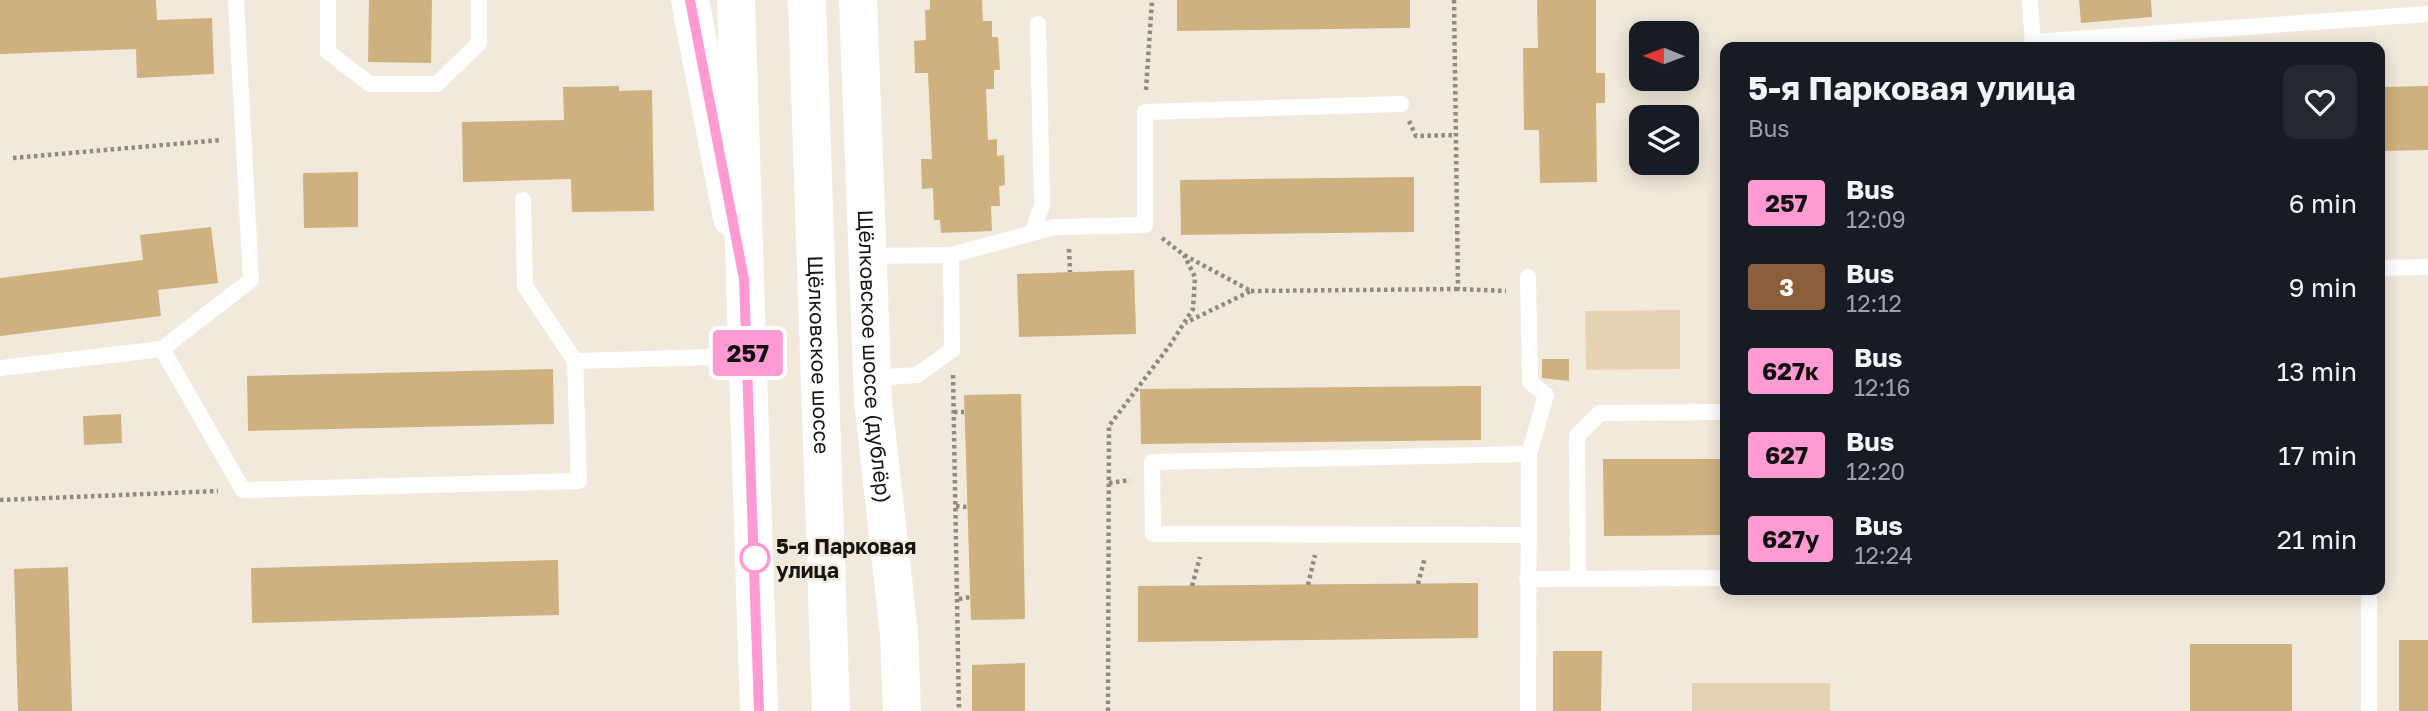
<!DOCTYPE html>
<html lang="en">
<head>
<meta charset="utf-8">
<style>
  :root { --surface:#171b24; --page:#242831; --text:#f1f3f6; --muted:#9ea1a6 }
  body { margin:0; font-family:"Golos Text",sans-serif; background:var(--page); color:var(--text); height:100vh; display:flex; flex-direction:column; font-size:26px; white-space:nowrap }
  * { box-sizing:border-box; margin:0 }
  p { font-size:23px; color:var(--muted) }
  .icon { flex:none; width:38px; height:38px; fill:none; stroke:currentColor; stroke-width:2; stroke-linecap:round; stroke-linejoin:round }
  .map { position:relative; flex:1; overflow:hidden }
  .side { position:absolute; left:1720px; top:42px; width:665px; height:553px; display:flex; flex-direction:column; background:var(--surface); border-radius:14px; box-shadow:0 4px 18px #0003 }
  .side>* { flex:none }
  .badge { padding:0 14px; border-radius:5px; font-size:24px; line-height:46px }
  .needle { width:46px; rotate:271deg }
  .controls { position:absolute; left:1629px; top:21px; display:grid; gap:14px }
  .controls a { display:grid; place-items:center; width:70px; height:70px; border-radius:14px; background:var(--surface); box-shadow:0 4px 18px #0003; font-size:35px }
  .map>.badge { position:absolute; translate:-50% -50%; box-shadow:0 0 0 4px #fff }
  .round { display:grid; place-items:center; flex:none; width:74px; height:74px; border-radius:14px; background:var(--page) }
  .overview { display:flex; align-items:center; justify-content:space-between; height:119px; padding:0 28px }
  h1 { font-size:33px; font-weight:700; line-height:52px }
  ul { padding:0; list-style:none }
  li { display:flex; align-items:center; gap:21px; height:84px; padding:0 28px }
  li div { flex:1 }
  li b { display:block; font-size:26px }
  li em { font-style:normal }
  li .badge { min-width:77px; font-weight:700; text-align:center }
  .map>svg:first-child { display:block }
</style>
</head>
<body>
<div class="map">
<svg width="2428" height="711" viewBox="0 0 2428 711">
  <rect width="100%" height="100%" fill="#f1e9db"/>
  <g fill="#e5d2b3">
    <path d="M1680 310V369L1586 370 1585 311Z"/>
    <rect x="1692" y="683" width="138" height="28"/>
  </g>
  <g fill="#ceb17e">
    <path d="M0 0H156L157 20 212 18 214 74 137 78 136 49 0 54Z"/>
    <path d="M369 0H432L431 63 368 62Z"/>
    <path d="M930 0H982L983 21H992V37H998L1000 70H994V89H986L988 140 997 139V156L1004 155 1005 185 999 186 1000 206H991L992 231 941 233 940 220H934L933 188 922 189 921 159H932L928 73H915L914 41 926 40 925 10H930Z"/>
    <path d="M1177 0H1410V28L1177 31Z"/>
    <path d="M1537 0H1596V73H1605V103H1596L1597 182 1540 183 1539 130H1524L1523 48H1538Z"/>
    <path d="M2079 0H2151L2152 17 2081 23Z"/>
    <path d="M619 86V91L652 90 654 211 572 212 571 179 463 182 462 122 564 120 563 87Z"/>
    <path d="M2428 86V150L2380 151V87Z"/>
    <path d="M358 172V227L304 228 303 173Z"/>
    <path d="M1414 177V232L1181 235 1180 180Z"/>
    <path d="M211 227 218 283 158 290 161 316 0 336V278L143 260 140 235Z"/>
    <path d="M1134 270 1136 334 1019 337 1017 274Z"/>
    <path d="M1542 359H1569V381L1542 378Z"/>
    <path d="M553 369 554 424 248 431 247 376Z"/>
    <path d="M1481 386V440L1141 444 1140 389Z"/>
    <path d="M1021 394 1025 619 971 620 964 395Z"/>
    <path d="M121 414 122 443 84 445 83 416Z"/>
    <path d="M1603 459H1726V535L1604 536Z"/>
    <path d="M558 560 559 615 252 623 251 568Z"/>
    <path d="M68 567 72 711H18L14 569Z"/>
    <path d="M1478 583V638L1138 642V586Z"/>
    <rect x="2399" y="640" width="29" height="71"/>
    <rect x="2190" y="644" width="102" height="67"/>
    <path d="M1553 651H1602L1601 711H1553Z"/>
    <path d="M1025 663V711H972V665Z"/>
  </g>
  <g fill="none" stroke-linecap="round" stroke-linejoin="round">
    <g stroke="#908a81" stroke-width="4.5" stroke-dasharray="3.5 3.5" stroke-linecap="butt">
      <path d="M1454 0 1458 289 1506 291"/>
      <path d="M1146 90 1152 0"/>
      <path d="M1409 121 1416 136 1455 135"/>
      <path d="M13 158 221 140"/>
      <path d="M1162 238 1184 255 1251 291 1185 323"/>
      <path d="M1069 249 1070 272"/>
      <path d="M1251 291 1458 289"/>
      <path d="M953 375 959 711"/>
      <path d="M954 412H964"/>
      <path d="M1109 483 1130 480"/>
      <path d="M0 500 218 491"/>
      <path d="M956 506 967 507"/>
      <path d="M1418 584 1425 557"/>
      <path d="M1308 585 1315 555"/>
      <path d="M1192 586 1200 557"/>
      <path d="M959 599 970 597"/>
      <path d="M1108 711 1109 426 1170 345 1193 309 1195 277 1184 255"/>
    </g>
    <g stroke="#fff" stroke-width="16">
      <path d="M328 0V52L370 84H437L479 43V0"/>
      <path d="M2030 0 2033 47"/>
      <path d="M2033 42 2428 14"/>
      <path d="M523 200 525 286 575 361"/>
      <path d="M1033 231 1042 205 1038 24"/>
      <path d="M866 256 951 255 1055 227 1145 225V112L1401 104"/>
      <path d="M2380 268 2428 267"/>
      <path d="M1528 277 1530 382 1546 395 1529 454 1528 711"/>
      <path d="M162 349 251 280 236 0"/>
      <path d="M0 368 162 349 243 490 579 481 575 361 748 356"/>
      <path d="M873 378 917 375 952 350 951 255"/>
      <path d="M1529 454 1152 462 1153 534 1529 535"/>
      <path d="M1527 579 1726 578"/>
      <path d="M1578 579 1577 436 1600 413 1726 412"/>
      <path d="M2369 711V590"/>
    </g>
    <g stroke="#fff" stroke-width="38">
      <path d="M690 0 732 218"/>
      <path id="s1" d="M858 0 873 401 899 633 902 711"/>
    </g>
    <g stroke="#fff" stroke-width="38">
      <path d="M736 0 759 711"/>
      <path id="s2" d="M807 0 831 711"/>
    </g>
  </g>
  <g fill="none" stroke-linecap="round" stroke-linejoin="round">
    <defs>
      <path id="line" d="M690 0 744 279 759 711"/>
    </defs>
    <use href="#line" stroke="#fff" stroke-width="16"/>
    <use href="#line" stroke="#ff9ad2" stroke-width="10"/>
  </g>
  <circle fill="#fff" stroke="#ff9ad2" stroke-width="3.5" cx="755" cy="558" r="14"/>
  <g text-anchor="middle" dominant-baseline="central" stroke-width="5" stroke-linejoin="round" paint-order="stroke">
    <g font-size="21" fill="#181511" stroke="#f1e9db">
      <text stroke="none"><textPath href="#s2" startOffset="355">Щёлковское шоссе</textPath></text>
      <text stroke="none"><textPath href="#s1" startOffset="357">Щёлковское шоссе (дублёр)</textPath></text>
    </g>
    <g font-size="21" font-weight="bold" fill="#181511" stroke="#f1e9db" text-anchor="start">
      <text x="776" y="546">5-я Парковая<tspan x="776" dy="24">улица</tspan></text>
    </g>
  </g>
</svg>
<div class="controls">
<a><svg class="needle" viewBox="-14 -14 28 28"><path d="M0-13l5 13h-10z" fill="#e53935"/><path d="M0 13l5-13h-10z" fill="#9ea1a6"/></svg></a>
<a><svg class="icon" aria-label="layers" viewBox="0 0 24 24"><path d="M12 4l9 5-9 5-9-5zM3 14l9 5 9-5"/></svg></a>
</div>
<b class="badge" style="left:748px;top:353px;background:#ff9ad2;color:#111">257</b>
<section class="side">
<div class="overview"><div><h1>5-я Парковая улица</h1><p>Bus</p></div><a class="round"><svg class="icon" aria-label="heart" viewBox="0 0 24 24"><path d="M12 20l-8-8c-3-5 5-10 8-4 3-6 11-1 8 4z"/></svg></a></div>
<ul>
<li><span class="badge" style="background:#ff9ad2;color:#111">257</span><div><b>Bus</b><p>12:09</p></div><em>6 min</em></li>
<li><span class="badge" style="background:#8b5e3c;color:#fff">3</span><div><b>Bus</b><p>12:12</p></div><em>9 min</em></li>
<li><span class="badge" style="background:#ff9ad2;color:#111">627к</span><div><b>Bus</b><p>12:16</p></div><em>13 min</em></li>
<li><span class="badge" style="background:#ff9ad2;color:#111">627</span><div><b>Bus</b><p>12:20</p></div><em>17 min</em></li>
<li><span class="badge" style="background:#ff9ad2;color:#111">627у</span><div><b>Bus</b><p>12:24</p></div><em>21 min</em></li>
</ul>
</section>
</div>
</body>
</html>
